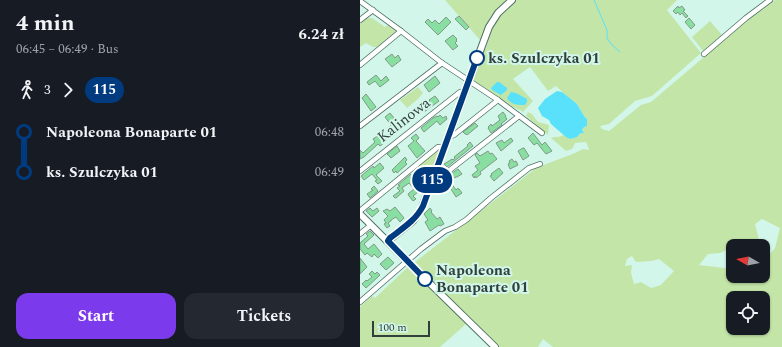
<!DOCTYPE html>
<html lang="en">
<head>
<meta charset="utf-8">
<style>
  :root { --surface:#171b24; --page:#242831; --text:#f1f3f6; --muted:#9ea1a6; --accent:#7c3aed }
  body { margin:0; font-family:Spectral,serif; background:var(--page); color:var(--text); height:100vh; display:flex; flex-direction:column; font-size:15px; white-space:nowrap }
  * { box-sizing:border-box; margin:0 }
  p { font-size:13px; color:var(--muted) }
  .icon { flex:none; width:22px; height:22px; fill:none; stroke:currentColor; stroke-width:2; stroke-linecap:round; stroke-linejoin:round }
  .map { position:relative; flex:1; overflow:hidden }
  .drawer { display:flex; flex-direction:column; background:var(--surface); width:360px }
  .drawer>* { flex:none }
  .badge { padding:0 8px; border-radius:13px; font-size:14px; line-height:26px }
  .needle { width:26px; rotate:279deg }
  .tools { position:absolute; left:366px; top:239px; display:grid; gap:8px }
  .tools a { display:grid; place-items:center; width:44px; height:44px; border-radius:8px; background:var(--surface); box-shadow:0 1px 3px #0004; font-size:20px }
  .scale { position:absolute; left:12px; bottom:10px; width:58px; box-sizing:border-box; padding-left:4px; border:2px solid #31403b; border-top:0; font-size:11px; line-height:14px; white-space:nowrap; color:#31403b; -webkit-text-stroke:3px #d2f6ea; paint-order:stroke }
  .map>.badge { position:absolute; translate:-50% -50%; box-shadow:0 0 0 2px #fff }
  .legs { display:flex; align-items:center; gap:6px; height:44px; padding:0 16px; font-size:13px }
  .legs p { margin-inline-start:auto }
  .overview { display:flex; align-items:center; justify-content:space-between; height:68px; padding:0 16px }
  h1 { font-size:22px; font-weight:700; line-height:30px }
  .cta { display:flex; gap:8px; margin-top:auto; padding:8px 16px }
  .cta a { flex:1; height:46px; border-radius:12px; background:var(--accent); color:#fff; font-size:16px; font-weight:700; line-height:46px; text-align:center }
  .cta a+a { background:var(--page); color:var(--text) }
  ul { padding:0 16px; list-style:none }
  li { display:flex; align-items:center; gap:14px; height:40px; font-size:15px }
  li i { display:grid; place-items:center; width:6px; height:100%; margin:0 5px; background:currentColor }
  li i::after { content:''; width:10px; height:10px; margin:-5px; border:3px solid; border-radius:50%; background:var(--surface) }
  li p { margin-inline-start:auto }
  li:first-child i { background:linear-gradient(#0000 50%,currentColor 0) }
  li:last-child i { background:linear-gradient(currentColor 50%,#0000 0) }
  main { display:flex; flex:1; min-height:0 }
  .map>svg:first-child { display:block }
</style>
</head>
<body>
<main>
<section class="drawer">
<div class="overview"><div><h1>4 min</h1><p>06:45 – 06:49 · Bus</p></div><b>6.24 zł</b></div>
<div class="legs"><svg class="icon" aria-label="walk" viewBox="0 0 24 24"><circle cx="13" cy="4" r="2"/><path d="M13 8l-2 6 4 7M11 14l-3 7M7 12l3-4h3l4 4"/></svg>3<svg class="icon" aria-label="forward" viewBox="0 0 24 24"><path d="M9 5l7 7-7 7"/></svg><b class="badge" style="background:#003b80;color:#fff">115</b></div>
<ul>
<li><i style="color:#003b80"></i><b>Napoleona Bonaparte 01</b><p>06:48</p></li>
<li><i style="color:#003b80"></i><b>ks. Szulczyka 01</b><p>06:49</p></li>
</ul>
<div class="cta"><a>Start</a><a>Tickets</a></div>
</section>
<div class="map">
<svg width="422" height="347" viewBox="0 0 422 347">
  <rect width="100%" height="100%" fill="#d2f6ea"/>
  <g fill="#c3e6a8" fill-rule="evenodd">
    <path d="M85 0H147L135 11V12L130 17 120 40Z"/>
    <path d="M157 0H317L307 10 341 53 292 96 275 101 249 124 240 126 242 129 249 131 281 105 291 102 384 23 415 0H422V347H193L183 339 178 347H140L98 307 55 262 176 168 215 153 223 149 228 150 229 149 226 142 215 143 212 149 206 151 191 138C195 136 199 138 203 135L210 139C221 136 219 136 224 127L227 126V119L224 116 217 104 209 98 196 86 188 91 170 67 153 79 173 101 163 112 160 110 153 107 113 80 120 58 126 48 132 28 139 17ZM402 219 420 228 415 248 403 262V276H373V269L339 265 348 254 360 253 373 247V246H376L380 244H400L395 224ZM272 256 276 262 291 261 299 259 314 271 301 285 291 288 281 282 274 284 271 273 272 265 265 266 267 259ZM373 298H403V328H373Z"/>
    <path d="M7 18H12L25 27 28 25 37 32 20 47H13L6 43 0 47V24Z"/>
    <path d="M350 21 362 35 343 51 332 37Z"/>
    <path d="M58 87 63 93 58 99 47 108 40 100Z"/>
    <path d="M168 112 172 114 178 122 189 125 188 135 166 116Z"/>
    <path d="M78 151 79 152V153L75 166 60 179 52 169Z"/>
    <path d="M48 267 106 324 80 347H0V307L12 296 15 298Z"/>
  </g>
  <g fill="#59e0fa">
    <path d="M137 82H139L147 88V90L141 95 132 90 131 88Z"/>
    <path d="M197 91 202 92 217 104 224 116 227 119V126L224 127 222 130 224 133H221L217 137 214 138 210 139 206 137 191 124 189 120 182 116 178 108 185 99Z"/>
    <path d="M151 92 156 93 167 99V102L165 105C158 105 151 105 147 98Z"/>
  </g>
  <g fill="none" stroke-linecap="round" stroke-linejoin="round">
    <path stroke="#59e0fa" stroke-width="1" d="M234 0 247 30V38L251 44 260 52"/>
  </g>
  <g fill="#89dfa2" stroke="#809a86">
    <path d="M318 6 319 8 322 6 325 10 323 11 328 16 326 18 322 13 320 15 318 12 316 14 313 11Z"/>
    <path d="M99 16 109 27 106 30 95 19Z"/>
    <path d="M86 17 91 22 78 35 65 22 68 19 72 23 75 20 79 24Z"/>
    <path d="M329 18 335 25 331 29 325 22Z"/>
    <path d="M93 35 97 39 96 40 97 41 95 43 98 46 93 50 85 41Z"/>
    <path d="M32 54 35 58 38 55 41 60 32 67 25 59Z"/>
    <path d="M16 75 21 81 26 76 29 80 20 87 15 81 9 85 7 82Z"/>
    <path d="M75 76 80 83 69 92 64 85Z"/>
    <path d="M6 94 16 107 11 111 2 98Z"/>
    <path d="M75 96 79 101 64 112 61 108 70 101 69 100Z"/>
    <path d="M143 112 146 116H145L147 119 141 124 142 125 131 133 128 128 129 127H128L131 124 132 126 140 120 138 116Z"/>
    <path d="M30 113 38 123 41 120 45 124 40 129 37 127 32 131 29 127 31 125 25 117Z"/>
    <path d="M80 115 83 118 86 116 87 119 80 125 77 121 64 132 61 128 73 118 77 116 78 117Z"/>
    <path d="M115 123 118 126 107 135 106 134H105L103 132Z"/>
    <path d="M173 133 182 145 185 142 192 151 186 154 177 143 174 145 168 138Z"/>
    <path d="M56 134 59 138 56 141 65 151 57 158 48 146 54 141 51 138Z"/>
    <path d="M19 135 24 143 20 146 18 144 4 157 0 159V150L3 153 15 142 13 139Z"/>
    <path d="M151 138 153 141 141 151 136 143 142 140 144 143Z"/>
    <path d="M110 142 113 146 87 167 84 164 89 161 92 159 93 160 95 158 94 157 108 146 107 145Z"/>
    <path d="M37 146 40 151 31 158 27 154Z"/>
    <path d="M163 148H164L169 156 163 160 158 151Z"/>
    <path d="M128 151 130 154 132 153 137 159 120 172 121 174 116 178 115 176 114 178 112 175 118 170 115 166 120 163 115 155 117 153 120 156Z"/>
    <path d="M45 157 47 160 45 162 47 164 37 173 36 171 34 173 32 170Z"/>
    <path d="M152 159 154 162 156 161 158 165 150 169 148 164 150 163 149 161Z"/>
    <path d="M20 163 24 168 16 175 22 181 18 184 15 181 17 180 12 174 4 180 1 176 13 166 14 168Z"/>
    <path d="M139 168 143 173 134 181 130 176 132 175 131 174Z"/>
    <path d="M98 169 102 174 97 177H96L94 178 91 174Z"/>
    <path d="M51 174 52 176 50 178 56 184 62 179 66 183 62 186 61 185 56 189 58 192 53 196 56 199 53 201 49 196 48 194 54 189 49 183 42 188 44 191 36 198H35L33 196 40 191 37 188 40 186 38 185Z"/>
    <path d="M88 179 96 190 98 188V189H99L102 193 96 197 86 181Z"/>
    <path d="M14 186 18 191 10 198 7 194 13 190 11 189Z"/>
    <path d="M35 207 44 218 40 222 36 217 31 220V221L28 223 30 226 27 228 24 224 26 223 24 220 28 216 23 211 27 209 30 211Z"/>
    <path d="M10 208 13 211 17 208 19 211 12 217 6 211Z"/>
    <path d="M70 208 72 211 71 212 77 219 80 217 84 224 80 226 79 225 70 231 65 222 68 220 64 214Z"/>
    <path d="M10 231 14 235 4 244 8 249 14 244 22 254 18 258 14 254 12 257 7 253 5 255 0 249V243L8 236 6 234Z"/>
    <path d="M28 257 34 263 26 270 20 264Z"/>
    <path d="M0 258 7 267 0 274Z"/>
    <path d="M12 271 15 274 17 272 20 275 6 288 2 284 6 280 7 281 12 277 9 274Z"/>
  </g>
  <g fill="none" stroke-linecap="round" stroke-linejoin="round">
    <defs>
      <g id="street">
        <path d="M0 1 41 31 82 63 138 100 182 133"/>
        <path d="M0 20 13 10"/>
        <path d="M344 54 386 18 410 0"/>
        <path d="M0 65 41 31"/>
        <path d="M0 126 82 63"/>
        <path d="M89 135 91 136 94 135 138 100"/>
        <path d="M0 171 100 92H102L105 93"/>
        <path d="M73 180H77L159 116"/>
        <path d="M0 211 78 147H80L84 148"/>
        <path d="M0 234 11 225"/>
        <path d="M0 302 61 249 85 231 95 227 106 220 131 198 169 168 180 164"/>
      </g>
      <g id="secondary">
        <path d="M0 214 47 261 135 347"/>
        <path d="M28 241 53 221 61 210 129 27 138 13 152 0"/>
      </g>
    </defs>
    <use href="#street" stroke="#507166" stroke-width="6"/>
    <use href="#secondary" stroke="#507166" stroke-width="8"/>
    <use href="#street" stroke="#fff" stroke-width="4.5"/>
    <use href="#secondary" stroke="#fff" stroke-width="6"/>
  </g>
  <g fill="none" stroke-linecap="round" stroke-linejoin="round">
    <defs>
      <path id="line-1" d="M65 279 28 241 30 238C43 228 56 220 63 206L117 58"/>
    </defs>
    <use href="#line-1" stroke="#fff" stroke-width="9"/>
    <use href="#line-1" stroke="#003b80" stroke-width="6"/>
  </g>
  <g fill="#fff" stroke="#003b80" stroke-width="2">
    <circle cx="117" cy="58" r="7"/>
    <circle cx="65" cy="279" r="7"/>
  </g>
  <g text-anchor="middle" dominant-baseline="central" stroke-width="4" stroke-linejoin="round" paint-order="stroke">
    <g font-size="15" font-weight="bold" fill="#31403b" stroke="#d2f6ea" text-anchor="start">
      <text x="128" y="58">ks. Szulczyka 01</text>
      <text x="76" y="270">Napoleona<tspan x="76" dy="17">Bonaparte 01</tspan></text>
    </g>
    <g font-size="15" fill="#31403b" stroke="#d2f6ea">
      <text transform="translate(44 120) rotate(-38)">Kalinowa</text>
    </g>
  </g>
</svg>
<div class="tools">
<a><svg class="needle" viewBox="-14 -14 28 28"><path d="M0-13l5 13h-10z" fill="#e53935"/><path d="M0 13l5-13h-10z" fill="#9ea1a6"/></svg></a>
<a><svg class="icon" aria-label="locate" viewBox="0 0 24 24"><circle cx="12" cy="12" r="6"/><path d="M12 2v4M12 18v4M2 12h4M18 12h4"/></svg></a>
</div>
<div class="scale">100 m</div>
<b class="badge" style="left:72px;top:180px;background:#003b80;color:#fff">115</b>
</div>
</main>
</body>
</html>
